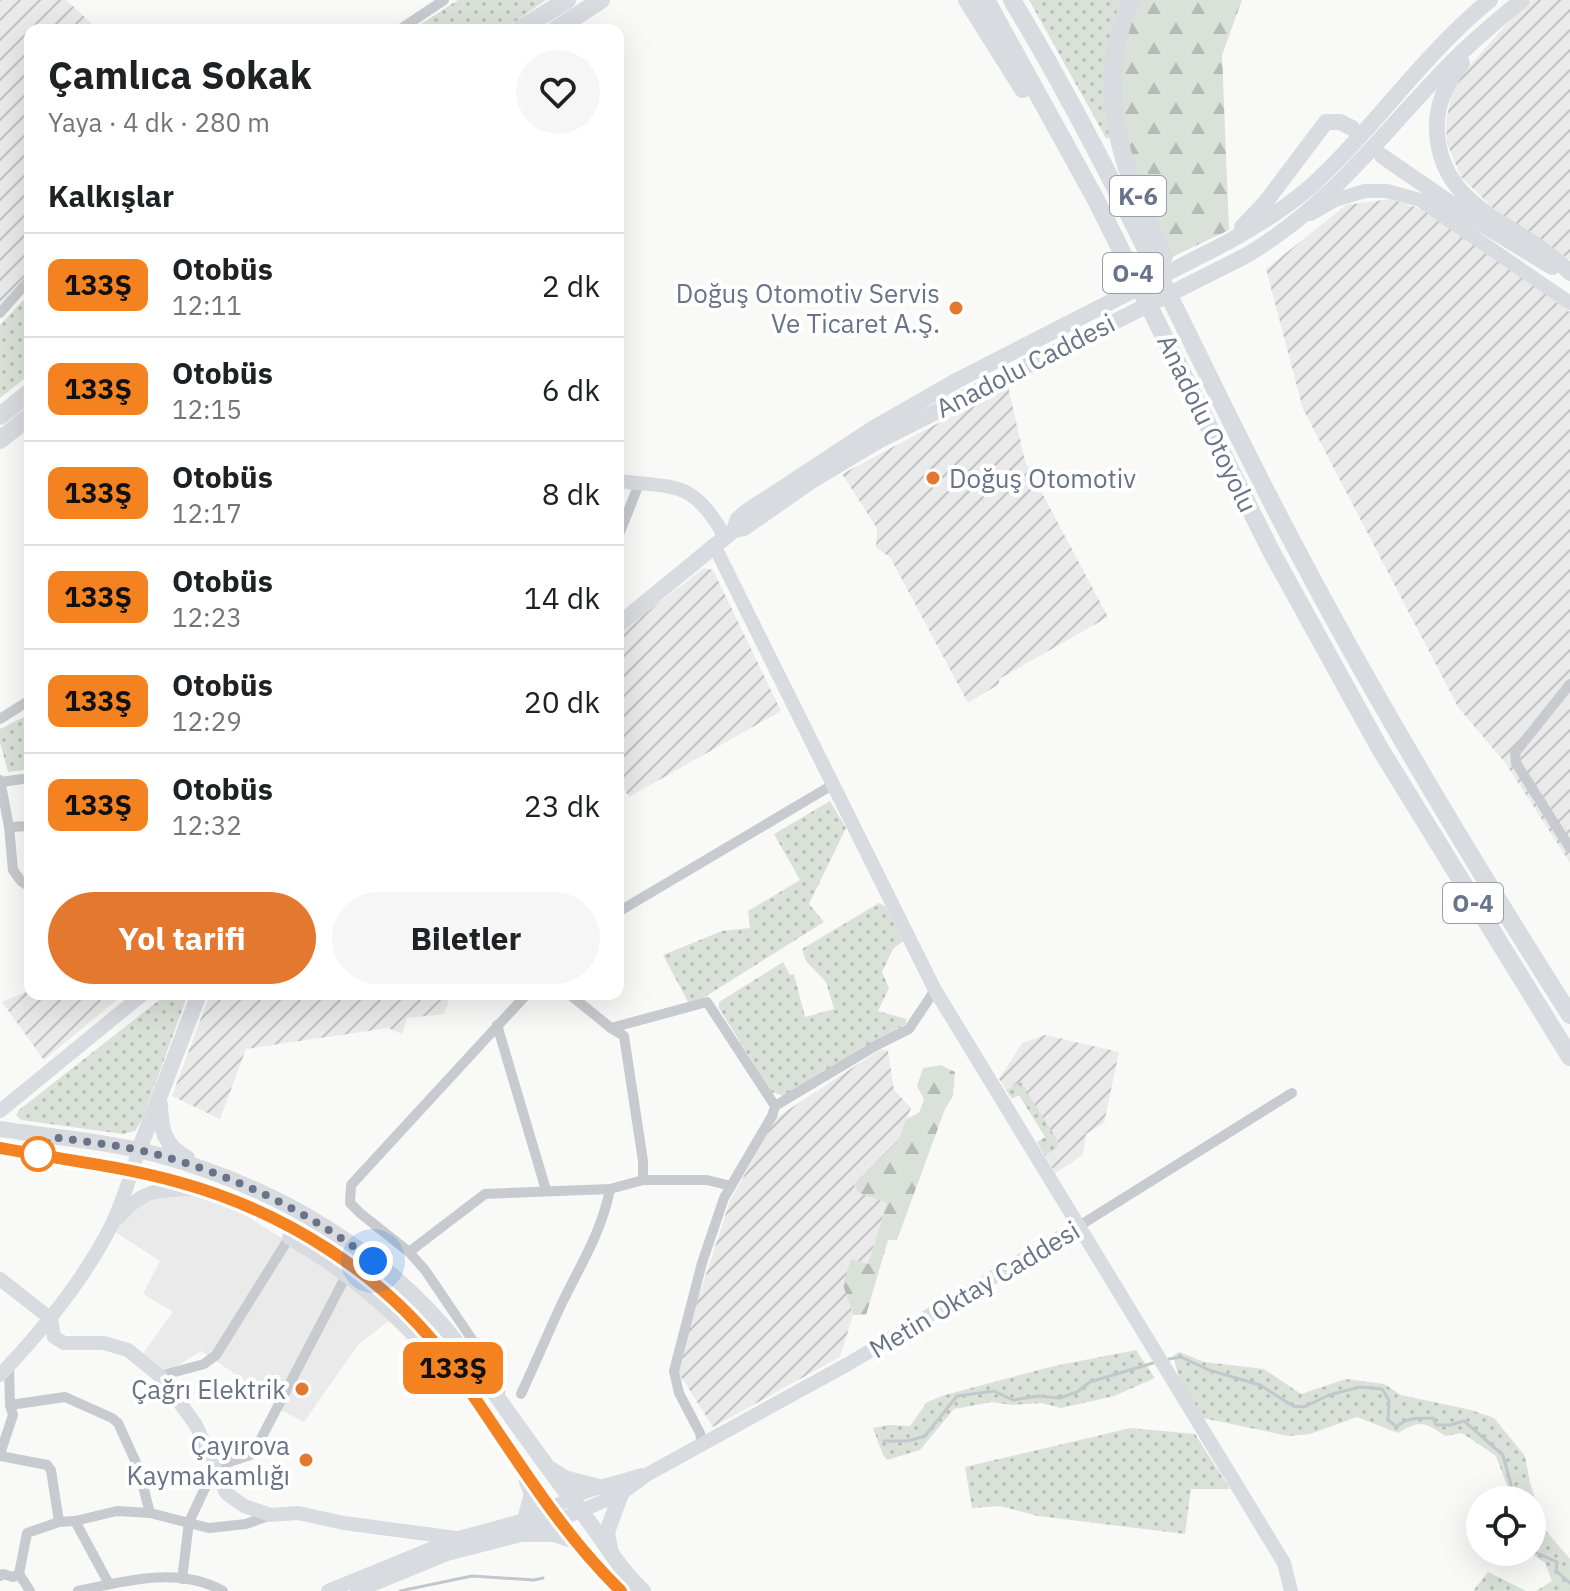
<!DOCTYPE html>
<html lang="tr">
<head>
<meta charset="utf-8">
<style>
  :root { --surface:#fff; --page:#f6f6f6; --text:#202124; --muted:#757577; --line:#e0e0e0; --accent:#e3782e }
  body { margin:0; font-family:"IBM Plex Sans",sans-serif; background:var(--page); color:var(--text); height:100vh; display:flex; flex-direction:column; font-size:30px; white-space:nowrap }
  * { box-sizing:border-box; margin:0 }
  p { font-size:26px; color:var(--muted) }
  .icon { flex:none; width:44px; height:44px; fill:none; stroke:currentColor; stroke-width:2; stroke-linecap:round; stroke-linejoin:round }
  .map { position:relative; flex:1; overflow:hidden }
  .details { position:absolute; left:24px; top:24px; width:600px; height:976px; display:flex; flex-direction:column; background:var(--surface); border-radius:16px; box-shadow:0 8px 32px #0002 }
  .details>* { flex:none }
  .badge { padding:0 16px; border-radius:12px; font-size:28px; line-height:52px }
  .controls { position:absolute; left:1466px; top:1486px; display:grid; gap:16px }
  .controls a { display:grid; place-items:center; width:80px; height:80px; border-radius:50%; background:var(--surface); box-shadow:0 8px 32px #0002; font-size:40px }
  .you { position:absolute; width:40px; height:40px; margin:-20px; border:6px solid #fff; border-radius:50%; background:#1a73e8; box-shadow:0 0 0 12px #1a73e833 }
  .map>.badge { position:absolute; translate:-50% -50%; box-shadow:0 0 0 4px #fff }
  h2 { padding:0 24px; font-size:30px; line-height:72px }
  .round { display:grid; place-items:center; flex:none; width:84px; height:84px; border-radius:42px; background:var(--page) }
  .overview { display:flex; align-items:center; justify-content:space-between; height:136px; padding:0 24px }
  h1 { font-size:38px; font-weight:700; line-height:60px }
  .button { display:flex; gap:16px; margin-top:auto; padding:16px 24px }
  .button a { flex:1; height:92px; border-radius:48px; background:var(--accent); color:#fff; font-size:32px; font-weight:700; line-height:92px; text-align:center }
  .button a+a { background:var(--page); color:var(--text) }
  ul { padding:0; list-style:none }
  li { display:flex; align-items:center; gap:24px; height:104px; padding:0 24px; border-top:2px solid var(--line) }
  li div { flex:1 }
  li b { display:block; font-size:30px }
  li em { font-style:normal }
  li .badge { min-width:88px; font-weight:700; text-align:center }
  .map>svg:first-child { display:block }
</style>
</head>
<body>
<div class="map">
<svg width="1570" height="1591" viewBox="0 0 1570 1591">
  <defs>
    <pattern id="industrial-furrows" width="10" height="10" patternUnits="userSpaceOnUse" patternTransform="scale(2)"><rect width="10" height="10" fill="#eaeaea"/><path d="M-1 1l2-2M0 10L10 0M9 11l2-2" fill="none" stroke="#c2c2c3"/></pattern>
    <pattern id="grass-dots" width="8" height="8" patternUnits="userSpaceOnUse" patternTransform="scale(2)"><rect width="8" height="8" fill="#dae1d8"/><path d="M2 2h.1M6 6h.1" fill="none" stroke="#b5bbb5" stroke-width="1.8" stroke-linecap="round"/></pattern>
    <pattern id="forest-firs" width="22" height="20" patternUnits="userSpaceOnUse" patternTransform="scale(2)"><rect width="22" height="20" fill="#dae1d8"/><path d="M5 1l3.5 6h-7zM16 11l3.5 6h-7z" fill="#b5bbb5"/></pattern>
  </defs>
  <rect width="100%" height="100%" fill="#f9f9f7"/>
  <path fill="#eaeaea" d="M203 1189 344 1277 390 1320 358 1345 304 1422 277 1408 279 1404 201 1351 161 1376 140 1358 173 1312 143 1294 160 1261 112 1230 140 1199Z"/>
  <g fill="url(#industrial-furrows)">
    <path d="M0 0H66L99 30H30V271L0 305Z"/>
    <path d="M1533 0H1570V260L1493 208 1461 177 1447 143 1446 122 1451 96 1462 74 1521 8Z"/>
    <path d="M1391 199 1430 212 1570 312V863L1506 764 1458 707 1303 409 1266 269 1346 205Z"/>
    <path d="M1008 386 1025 461 1108 617 999 679V684L968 703 890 557 876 548 877 528 842 474Z"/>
    <path d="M704 568 713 570 781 711 629 797 618 780V634Z"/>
    <path d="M30 990V994H124L44 1060 2 1002Z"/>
    <path d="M210 994H451L444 1014 407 1018 402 1034 388 1028 246 1049 220 1119 172 1096Z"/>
    <path d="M1045 1035 1119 1052 1104 1123 1086 1134 1083 1155 1055 1173 1045 1156 1056 1149 1021 1082 1006 1090 999 1079 1022 1043Z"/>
    <path d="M881 1049 888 1051 894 1090 911 1108 898 1142 854 1185 859 1193 887 1203 868 1264 843 1285 853 1315 840 1357 713 1427 678 1372 695 1308 730 1201 776 1118Z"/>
  </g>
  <g fill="url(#grass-dots)">
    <path d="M458 0H546L503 30H412Z"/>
    <path d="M1029 0H1122C1103 53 1102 82 1110 138H1106Z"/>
    <path d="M30 293V374L0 398V325Z"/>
    <path d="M30 714V769L8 772 0 742V729Z"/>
    <path d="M830 801 846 828 809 904 824 922 703 998 688 1002 663 955 722 931 750 928 748 911 800 880 774 834Z"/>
    <path d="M879 903 886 907 903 941 893 949 882 972 889 988 878 1011 906 1019V1024L784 1096 771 1092 719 1008V1002L783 962 790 975 794 974 805 1017 834 1009 826 982 806 961 802 949Z"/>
    <path d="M167 994H188L142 1120 135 1131 123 1134 21 1120 16 1115 19 1110Z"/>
    <path d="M1021 1082 1059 1143 1056 1149 1045 1156 1037 1142 1045 1137 1019 1095 1012 1099 1006 1090Z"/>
    <path d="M1136 1350 1155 1378 1114 1396 1061 1408 1041 1403 1012 1405 992 1402 954 1409 920 1450 887 1460 883 1455 873 1428 888 1425 910 1426 927 1402 945 1395 1054 1366Z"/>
    <path d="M1179 1352 1204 1362 1264 1369 1301 1394 1346 1379 1384 1384 1401 1395 1471 1410 1494 1418 1525 1456 1530 1483 1546 1531 1570 1559V1591H1536L1552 1581 1545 1563 1529 1552H1532V1500H1510L1509 1491 1496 1456 1462 1433 1446 1436C1424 1422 1421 1419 1398 1433L1357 1417 1310 1434 1288 1436 1203 1418 1180 1382 1173 1356Z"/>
    <path d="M1131 1428 1195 1434 1230 1489H1191L1185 1534 1038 1516 1000 1506 972 1508 965 1467Z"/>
    <path d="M1488 1572 1526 1591H1473Z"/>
  </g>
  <g fill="url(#forest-firs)">
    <path d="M1138 0H1242L1222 55 1229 230 1170 258C1148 210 1112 119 1118 66 1120 44 1131 21 1138 0Z"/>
    <path d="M941 1065 955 1072 953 1096 945 1109 897 1240H888L866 1315H853L843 1285 851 1259 868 1264 887 1203 859 1193 854 1185 898 1142 906 1119 919 1113 924 1099 917 1086 923 1068Z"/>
  </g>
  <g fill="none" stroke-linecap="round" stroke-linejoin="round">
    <g stroke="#c0c8ce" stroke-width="3">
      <path d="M1169 1359 1181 1357 1209 1370 1260 1385 1293 1406 1304 1407 1329 1395 1360 1387 1382 1389 1389 1400 1388 1420 1397 1427C1407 1416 1420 1419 1433 1418L1436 1425H1450L1464 1421 1503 1455 1515 1500"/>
      <path d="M884 1441H908L925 1436 957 1396 994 1391 1013 1400 1038 1396 1060 1398 1077 1392 1090 1382 1153 1363"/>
      <path d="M1532 1551 1557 1562 1556 1571 1570 1583"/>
      <path d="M400 1591 472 1576 534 1580 543 1578"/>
    </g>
    <g stroke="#c7cace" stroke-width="10">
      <path d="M399 30 444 0"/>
      <path d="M0 313 30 279"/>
      <path d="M618 537 639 484"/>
      <path d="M1570 684 1515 753 1516 763 1570 848"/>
      <path d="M0 719 30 700"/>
      <path d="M0 780 9 827 13 870 21 881 30 887"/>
      <path d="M1 782 30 778"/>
      <path d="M9 827 30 826"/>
      <path d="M618 912 834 784"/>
      <path d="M569 994 611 1028 707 1002 775 1106 772 1116 724 1198 702 1263 674 1371 679 1393 700 1433 702 1445"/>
      <path d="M497 1025 546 1190"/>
      <path d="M611 1028 624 1036 643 1161V1180"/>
      <path d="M775 1106 877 1045 909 1029 935 990"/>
      <path d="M1079 1226 1292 1093"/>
      <path d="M409 1252 485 1194 610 1189 643 1180H707L731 1186"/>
      <path d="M160 1376 204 1364 216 1355 289 1238"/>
      <path d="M500 1392 486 1360 425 1270 409 1252 360 1213 350 1203 351 1185 527 994"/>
      <path d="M521 1394C535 1364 548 1333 562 1303 581 1264 602 1231 610 1189"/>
      <path d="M10 1405 65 1397 112 1418 118 1423 138 1467 150 1513"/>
      <path d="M0 1454 13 1415 10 1405 9 1366"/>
      <path d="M0 1456 47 1465 51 1470 59 1522"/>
      <path d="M75 1521 109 1584"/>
      <path d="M19 1574 27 1533 59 1522 75 1521 117 1511 150 1513 209 1528 246 1524 271 1515"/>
      <path d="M19 1574 30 1591"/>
      <path d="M0 1576 3 1574 13 1577 19 1574"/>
      <path d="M182 1579 189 1522 215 1467 253 1454 347 1274"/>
      <path d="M78 1591C125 1581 179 1566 223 1591"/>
    </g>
    <g stroke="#d8dbe0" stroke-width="14">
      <path d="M1311 214 1335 200 1365 191H1387L1420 200 1570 303"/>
      <path d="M618 481C677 488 693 480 725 537"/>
      <path d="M714 545 935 990 1284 1563 1291 1591"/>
      <path d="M0 1111 143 994"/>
      <path d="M119 1217C143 1189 157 1190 192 1189"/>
      <path d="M289 1238C354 1275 404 1321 452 1377"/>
      <path d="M0 1279 51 1319 54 1337 64 1343H104L128 1350 160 1376 196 1425 226 1493 244 1506 271 1515 298 1513 344 1523 479 1541"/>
      <path d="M0 1375C42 1331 83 1282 111 1226 123 1202 130 1176 139 1150"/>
      <path d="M328 1591 455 1539 525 1520 587 1491 642 1475"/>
      <path d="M357 1591 447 1554 525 1534 621 1494 648 1474 848 1364 1079 1226"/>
    </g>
    <g stroke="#d8dbe0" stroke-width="16">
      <path d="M1462 63C1446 84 1436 103 1437 130 1440 213 1523 222 1570 273"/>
      <path d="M1382 156 1475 220 1552 267"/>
      <path d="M1242 227 1265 203 1326 122H1340L1352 128"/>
      <path d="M734 530 738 519 746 512 874 428 956 381 1228 242C1257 225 1285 209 1310 187 1374 129 1423 54 1490 0"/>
      <path d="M618 625 734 530 744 528 810 482 880 440 1247 255C1333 203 1377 139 1444 70 1468 45 1495 22 1522 0"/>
      <path d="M160 1105C161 1129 164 1146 187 1158"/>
      <path d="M0 1129C51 1137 105 1141 155 1154 274 1186 387 1251 462 1349 502 1402 539 1458 580 1510 602 1537 617 1567 643 1591"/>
      <path d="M0 1148C52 1158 104 1164 155 1176 270 1204 380 1267 451 1364 506 1440 553 1525 621 1591"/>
      <path d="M139 1150 199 994"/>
      <path d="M552 1470 564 1478 599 1487"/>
      <path d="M525 1520 532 1493 527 1482"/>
      <path d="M525 1534H554L575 1541"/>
      <path d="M610 1549 607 1532 621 1494"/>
    </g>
    <g stroke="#d8dbe0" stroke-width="18">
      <path d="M967 0 1023 89"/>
      <path d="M986 0 1096 200 1271 551 1379 747 1570 1057"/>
      <path d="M1012 0C1117 174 1197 362 1292 541 1377 703 1472 861 1570 1015"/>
      <path d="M1131 0C1091 90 1123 172 1164 256"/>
      <path d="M519 30 567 0"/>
      <path d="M555 30 601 0"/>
      <path d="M0 416 30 392"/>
      <path d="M0 440 30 416"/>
    </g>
  </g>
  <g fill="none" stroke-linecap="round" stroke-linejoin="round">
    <defs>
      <path id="line" d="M0 1148C59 1159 120 1166 178 1182 284 1211 385 1274 451 1364 506 1440 553 1525 621 1591"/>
    </defs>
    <use href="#line" stroke="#fff" stroke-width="18"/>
    <use href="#line" stroke="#f58220" stroke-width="12"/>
    <path stroke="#697488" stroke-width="8" stroke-dasharray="0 14.4" d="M38 1154 52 1137C86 1142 122 1145 155 1154 234 1175 309 1212 373 1261"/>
  </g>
  <g fill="#e3782e" stroke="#fff" stroke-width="3">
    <circle cx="956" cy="308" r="8"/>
    <circle cx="933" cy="478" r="8"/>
    <circle cx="302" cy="1389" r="8"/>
    <circle cx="306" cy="1460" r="8"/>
  </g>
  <circle fill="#fff" stroke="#f58220" stroke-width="4" cx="38" cy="1154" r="16"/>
  <g text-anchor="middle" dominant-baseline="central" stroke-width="8" stroke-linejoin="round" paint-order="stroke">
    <g fill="#fff" stroke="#969eac" stroke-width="2">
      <rect x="1110" y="176" width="56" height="40" rx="6"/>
      <rect x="1103" y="253" width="60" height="40" rx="6"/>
      <rect x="1443" y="883" width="60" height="40" rx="6"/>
    </g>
    <g font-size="24" font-weight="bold" fill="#697488">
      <text x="1138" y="196">K-6</text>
      <text x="1133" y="273">O-4</text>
      <text x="1473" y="903">O-4</text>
    </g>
    <g font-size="26" fill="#697488" stroke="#fff" text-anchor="end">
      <text x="940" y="293">Doğuş Otomotiv Servis<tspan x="940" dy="30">Ve Ticaret A.Ş.</tspan></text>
      <text x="949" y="478" text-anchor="start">Doğuş Otomotiv</text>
      <text x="286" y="1389">Çağrı Elektrik</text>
      <text x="290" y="1445">Çayırova<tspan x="290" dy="30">Kaymakamlığı</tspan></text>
    </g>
    <g font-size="26" fill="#697488" stroke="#fff">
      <text transform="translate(1025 365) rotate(-27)">Anadolu Caddesi</text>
      <text transform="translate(1208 423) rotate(64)">Anadolu Otoyolu</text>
      <text transform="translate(974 1289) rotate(-31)">Metin Oktay Caddesi</text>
    </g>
  </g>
</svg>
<div class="controls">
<a><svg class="icon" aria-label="locate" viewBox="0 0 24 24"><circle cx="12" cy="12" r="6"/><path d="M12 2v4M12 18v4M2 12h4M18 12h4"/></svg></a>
</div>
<div class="you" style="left:373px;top:1261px"></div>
<b class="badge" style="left:453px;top:1368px;background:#f58220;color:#111">133Ş</b>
<section class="details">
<div class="overview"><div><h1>Çamlıca Sokak</h1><p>Yaya · 4 dk · 280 m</p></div><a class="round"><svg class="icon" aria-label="heart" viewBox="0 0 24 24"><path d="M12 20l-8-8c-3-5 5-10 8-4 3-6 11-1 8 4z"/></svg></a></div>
<h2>Kalkışlar</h2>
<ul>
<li><span class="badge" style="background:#f58220;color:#111">133Ş</span><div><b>Otobüs</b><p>12:11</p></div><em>2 dk</em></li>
<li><span class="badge" style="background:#f58220;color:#111">133Ş</span><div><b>Otobüs</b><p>12:15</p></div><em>6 dk</em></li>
<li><span class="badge" style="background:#f58220;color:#111">133Ş</span><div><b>Otobüs</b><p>12:17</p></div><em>8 dk</em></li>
<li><span class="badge" style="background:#f58220;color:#111">133Ş</span><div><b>Otobüs</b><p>12:23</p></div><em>14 dk</em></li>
<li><span class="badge" style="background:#f58220;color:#111">133Ş</span><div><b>Otobüs</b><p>12:29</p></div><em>20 dk</em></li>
<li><span class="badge" style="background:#f58220;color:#111">133Ş</span><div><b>Otobüs</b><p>12:32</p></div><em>23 dk</em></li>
</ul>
<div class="button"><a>Yol tarifi</a><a>Biletler</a></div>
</section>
</div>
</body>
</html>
